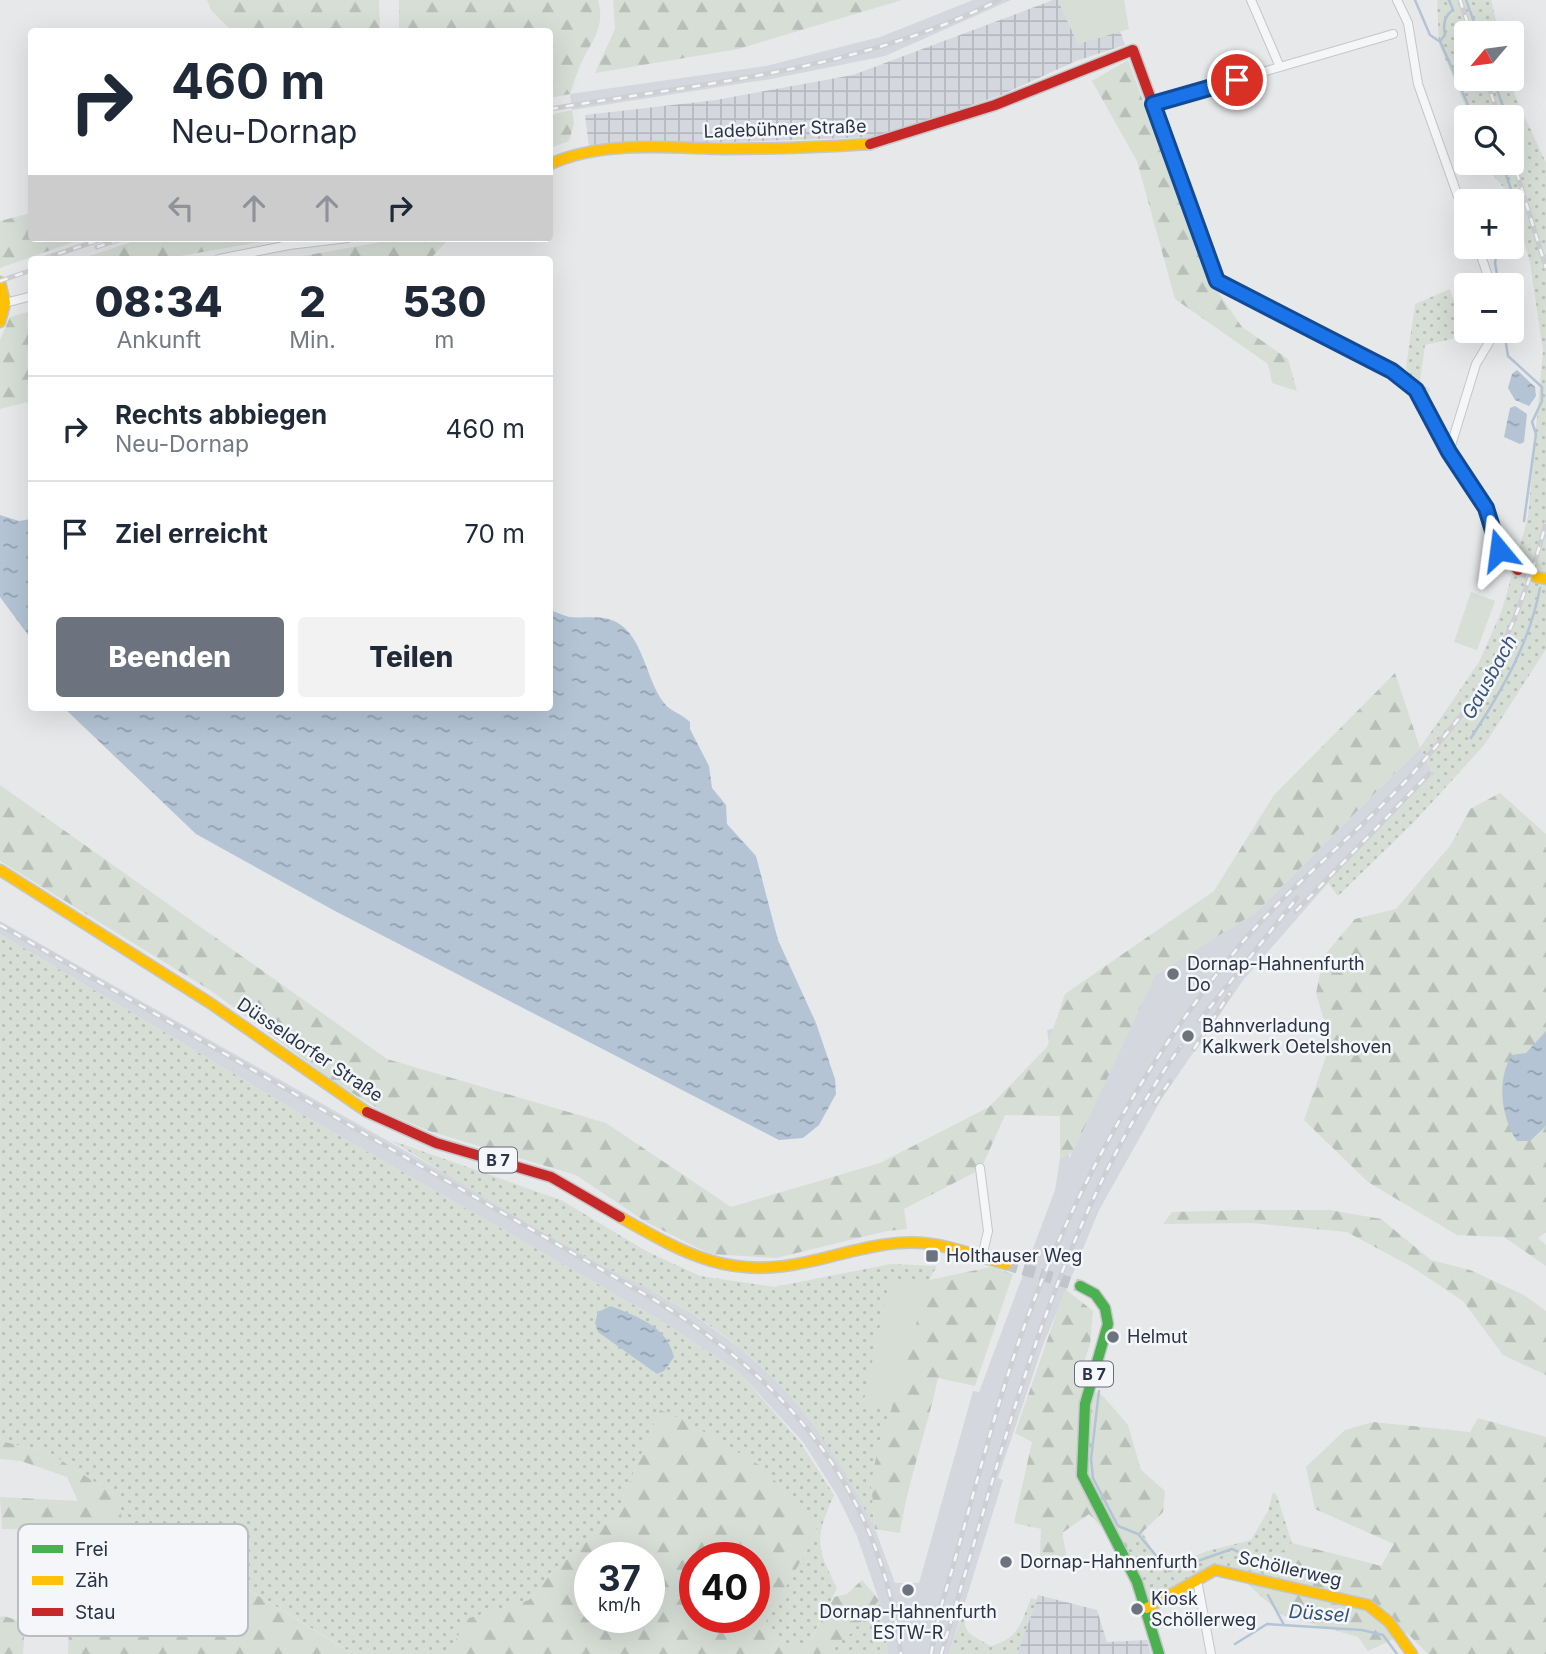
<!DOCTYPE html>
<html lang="de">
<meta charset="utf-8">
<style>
:root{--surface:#fff;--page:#f2f2f3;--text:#1f2937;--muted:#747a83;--line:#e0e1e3;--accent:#6c737f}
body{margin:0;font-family:Inter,sans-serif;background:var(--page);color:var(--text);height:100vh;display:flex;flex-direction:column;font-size:26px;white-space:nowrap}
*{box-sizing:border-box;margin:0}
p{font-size:23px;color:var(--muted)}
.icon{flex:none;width:38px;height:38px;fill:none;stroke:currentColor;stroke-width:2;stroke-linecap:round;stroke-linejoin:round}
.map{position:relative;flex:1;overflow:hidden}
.details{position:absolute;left:28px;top:256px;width:525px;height:455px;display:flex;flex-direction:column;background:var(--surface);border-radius:7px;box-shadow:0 7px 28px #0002}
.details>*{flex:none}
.guide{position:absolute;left:28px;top:28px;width:525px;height:214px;border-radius:7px;box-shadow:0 7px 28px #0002;background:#fff;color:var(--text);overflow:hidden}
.needle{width:46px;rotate:241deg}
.fabs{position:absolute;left:1454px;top:21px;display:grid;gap:14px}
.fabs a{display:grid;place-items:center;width:70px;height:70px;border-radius:7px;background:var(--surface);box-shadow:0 7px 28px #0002;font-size:35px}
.speed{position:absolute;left:574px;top:1542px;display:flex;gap:14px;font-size:35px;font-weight:700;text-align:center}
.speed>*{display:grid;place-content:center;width:91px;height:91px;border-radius:50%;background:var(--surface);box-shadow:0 7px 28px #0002;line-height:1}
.speed small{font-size:18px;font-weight:400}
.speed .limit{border:10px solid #d22;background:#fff;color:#111}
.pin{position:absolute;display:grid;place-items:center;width:60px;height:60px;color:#fff;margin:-30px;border:4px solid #fff;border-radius:50%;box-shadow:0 2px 7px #0007}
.me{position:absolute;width:77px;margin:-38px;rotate:344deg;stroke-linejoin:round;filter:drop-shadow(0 0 5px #0008)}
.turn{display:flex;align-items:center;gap:24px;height:147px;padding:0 28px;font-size:32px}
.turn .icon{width:91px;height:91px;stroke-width:2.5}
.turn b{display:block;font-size:49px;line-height:60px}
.lanes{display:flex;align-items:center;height:66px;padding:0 28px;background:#0003;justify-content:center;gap:35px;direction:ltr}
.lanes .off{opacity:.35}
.eta{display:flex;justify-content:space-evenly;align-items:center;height:119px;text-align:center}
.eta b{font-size:42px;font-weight:800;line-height:49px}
.primary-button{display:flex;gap:14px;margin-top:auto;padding:14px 28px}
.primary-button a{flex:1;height:80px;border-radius:7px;background:var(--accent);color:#fff;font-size:28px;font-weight:800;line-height:80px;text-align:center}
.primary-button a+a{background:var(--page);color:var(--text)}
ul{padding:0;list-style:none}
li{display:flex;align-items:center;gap:21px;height:105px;padding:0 28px;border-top:2px solid var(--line)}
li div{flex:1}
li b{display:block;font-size:26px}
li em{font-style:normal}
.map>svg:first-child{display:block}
.built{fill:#d4d7dd}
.industrial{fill:url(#industrial-grid)}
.grass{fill:url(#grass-dots)}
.forest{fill:url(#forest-firs);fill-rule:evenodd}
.garden{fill:#d6ded6}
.water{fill:url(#water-ripples)}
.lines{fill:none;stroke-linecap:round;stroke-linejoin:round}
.stream{stroke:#b4c4d5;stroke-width:2.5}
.secondary-tunnel{stroke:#c1c4c9;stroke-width:10;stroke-dasharray:10 5;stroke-linecap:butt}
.primary-tunnel{stroke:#c1c4c9;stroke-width:12;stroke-dasharray:12 6;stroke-linecap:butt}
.street-casing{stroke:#c4c6c8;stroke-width:10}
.fast-casing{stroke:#c4c6c8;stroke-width:13}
.slow-casing{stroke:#c4c6c8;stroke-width:13}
.jam-casing{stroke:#c4c6c8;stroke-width:13}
.street{stroke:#f5f6f7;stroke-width:8}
.fast{stroke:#4caf50;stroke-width:10}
.slow{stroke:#ffc107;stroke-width:10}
.jam{stroke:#c62828;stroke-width:10}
.rail-casing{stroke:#cecfd2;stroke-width:5}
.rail{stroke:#f4f6f9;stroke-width:2.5;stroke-dasharray:8;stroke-linecap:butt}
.route-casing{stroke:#114b97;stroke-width:18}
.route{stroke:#1a73e8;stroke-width:12}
.poi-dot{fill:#6c737f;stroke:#f4f6f9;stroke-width:2.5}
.labels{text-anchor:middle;stroke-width:5;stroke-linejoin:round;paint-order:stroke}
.shield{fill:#f4f6f9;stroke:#676e7b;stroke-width:2}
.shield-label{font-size:16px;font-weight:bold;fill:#2b3445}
.street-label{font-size:18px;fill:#2b3445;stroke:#f4f6f9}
.poi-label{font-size:18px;fill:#2b3445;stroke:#f4f6f9;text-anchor:start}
.water-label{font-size:19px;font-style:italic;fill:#34527a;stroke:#f4f6f9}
.key{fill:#f4f6f9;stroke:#b8bcc3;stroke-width:2}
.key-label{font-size:19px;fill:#2b3445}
</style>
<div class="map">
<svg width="1546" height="1654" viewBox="0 0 1546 1654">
<defs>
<pattern id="industrial-grid" width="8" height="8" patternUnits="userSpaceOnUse" patternTransform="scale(1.75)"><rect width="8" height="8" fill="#d4d7dd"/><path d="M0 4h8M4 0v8" fill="none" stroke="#b6b9bf"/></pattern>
<pattern id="grass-dots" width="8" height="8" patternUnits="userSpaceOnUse" patternTransform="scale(1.75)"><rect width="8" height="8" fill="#d6ded6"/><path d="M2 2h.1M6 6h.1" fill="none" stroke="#b8bfb9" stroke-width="1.8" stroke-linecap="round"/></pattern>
<pattern id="forest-firs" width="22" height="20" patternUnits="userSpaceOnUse" patternTransform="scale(1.75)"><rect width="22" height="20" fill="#d6ded6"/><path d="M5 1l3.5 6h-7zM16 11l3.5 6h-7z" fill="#b8bfb9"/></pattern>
<pattern id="water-ripples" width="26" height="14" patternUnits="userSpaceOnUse" patternTransform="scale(1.75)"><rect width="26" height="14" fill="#b4c4d5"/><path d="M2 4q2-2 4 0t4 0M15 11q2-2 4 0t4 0" fill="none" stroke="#93a0af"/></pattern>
</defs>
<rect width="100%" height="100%" fill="#e6e8ea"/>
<path class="built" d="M 973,0 L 1011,0 L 885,56 L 771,79 L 572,110 L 570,94 L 766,66 L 880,37 Z
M 1420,748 L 1433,774 L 1328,883 L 1244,979 L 1162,1098 L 1099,1210 L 1043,1345 L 998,1478 L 1003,1480 L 949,1654 L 888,1654 L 879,1600 L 857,1536 L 837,1495 L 803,1442 L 739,1372 L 660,1320 L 296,1111 L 0,934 L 0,921 L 693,1314 L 741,1349 L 784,1388 L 822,1434 L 849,1475 L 875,1529 L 895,1583 L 919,1583 L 973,1391 L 979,1392 L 1055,1190 L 1060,1159 L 1060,1113 L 1047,1030 L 1056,1028 L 1069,1112 L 1069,1159 L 1155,975 L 1255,913 Z"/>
<path class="industrial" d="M 1053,0 L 1058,0 L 1078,44 L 1120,31 L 1125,45 L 1076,61 L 1001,95 L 877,137 L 589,147 L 585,115 L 716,100 L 853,75 Z
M 1038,1595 L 1097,1610 L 1107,1642 L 1147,1640 L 1151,1654 L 1017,1654 Z"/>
<path class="grass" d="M 1437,0 L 1491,0 L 1499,33 L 1466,33 L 1466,79 L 1511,79 L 1516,98 L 1546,163 L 1546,649 L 1485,744 L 1416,820 L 1338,896 L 1328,883 L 1433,774 L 1420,748 L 1479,662 L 1502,610 L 1528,517 L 1543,351 L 1530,262 L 1512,201 L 1507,191 L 1482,163 L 1512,163 L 1512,117 L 1470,117 L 1439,44 Z
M 1450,289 L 1465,336 L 1425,345 L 1420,381 L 1430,390 L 1426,403 L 1406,368 L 1415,304 Z
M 0,934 L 296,1111 L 660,1320 L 739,1372 L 800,1442 L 834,1495 C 815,1538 815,1545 837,1588 L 808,1645 L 801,1650 L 761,1630 L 818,1531 L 660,1410 L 616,1514 L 555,1569 L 529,1600 L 469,1618 L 447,1654 L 354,1654 L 198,1559 L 168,1569 L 123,1521 L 115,1495 L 48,1452 L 0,1441 Z
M 390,1140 L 561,1200 L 646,1251 L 700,1276 L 774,1287 L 891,1264 L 937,1266 L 929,1280 L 890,1281 L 864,1401 L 890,1414 L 871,1482 L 875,1529 C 831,1438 778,1369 693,1314 C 663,1295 631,1281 600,1264 C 528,1226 459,1181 390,1140 Z
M 1273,1492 L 1277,1496 L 1292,1543 L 1244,1581 L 1207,1573 L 1149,1604 L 1124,1550 L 1142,1532 L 1157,1558 L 1179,1563 L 1207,1551 L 1251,1540 L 1268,1511 Z
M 1031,1598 L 1037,1600 L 1017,1654 L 949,1654 L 965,1605 C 962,1633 967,1633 991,1646 C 1019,1638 1021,1623 1031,1598 Z
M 879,1600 L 888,1654 L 820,1654 L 850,1634 Z"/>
<path class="forest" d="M 207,0 L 379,0 L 380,31 L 232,31 L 211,10 Z
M 399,0 L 598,0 C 605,24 595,37 584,57 C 578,69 574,82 570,94 L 550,98 L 550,32 L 399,31 Z
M 613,0 L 902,0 L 738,49 L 595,73 L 615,29 Z
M 1128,60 L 1209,279 L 1242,327 L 1288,359 L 1297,391 L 1272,383 L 1268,364 L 1175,299 L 1137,161 L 1092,81 Z
M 572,110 L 574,123 L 569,141 L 550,148 L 550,115 Z
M 31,213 L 32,238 L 85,238 L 0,268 L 0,221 Z
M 143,238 L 283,238 L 163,259 L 81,259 Z
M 403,238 L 443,238 L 447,241 L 430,259 L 287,259 Z
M 31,311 L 31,401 L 0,409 L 0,340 L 10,317 Z
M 1395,673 L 1420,748 L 1255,913 L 1155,975 L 1073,1152 L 1060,1159 L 1060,1116 L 1005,1115 L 981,1169 L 904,1209 L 907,1229 L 887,1231 L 776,1258 L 710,1254 L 646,1222 L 576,1175 L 429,1131 L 384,1112 L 337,1084 L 213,992 L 0,861 L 0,785 L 387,1059 L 606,1123 L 731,1207 L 880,1163 L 989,1107 L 1047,1047 L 1065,994 L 1214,891 L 1274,795 Z
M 1500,793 L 1546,834 L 1546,1232 L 1538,1238 L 1546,1245 L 1546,1266 L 1504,1237 L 1457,1235 L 1368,1182 L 1304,1120 L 1331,1042 L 1316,994 L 1323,957 L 1355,919 L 1396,909 L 1450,846 L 1470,809 Z
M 1246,1210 L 1330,1210 L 1381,1219 L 1431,1260 L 1470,1270 L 1524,1295 L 1546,1311 L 1546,1375 L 1503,1355 L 1463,1301 L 1412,1267 L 1347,1232 L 1252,1223 L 1163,1224 L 1172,1212 Z
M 991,1267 L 1013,1274 L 975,1386 L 938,1378 C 927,1430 908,1480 900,1533 L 875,1529 L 871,1482 L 879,1444 L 929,1280 Z
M 1065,1289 L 1093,1311 L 1090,1344 L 1077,1383 L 1103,1396 L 1128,1425 L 1141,1470 L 1165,1491 L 1163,1512 L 1124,1550 L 1089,1514 L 1062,1533 L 1067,1558 L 1040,1559 L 1041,1529 L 1014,1523 L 1032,1442 L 1015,1433 Z
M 660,1410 L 686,1421 L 764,1468 L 818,1531 L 761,1630 L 801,1650 L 808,1645 L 834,1597 L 847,1594 L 862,1580 L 879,1600 C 862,1621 845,1643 820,1654 L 447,1654 L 469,1618 L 529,1600 L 555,1569 L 616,1514 ZM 590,1558 L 649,1558 L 649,1617 L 590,1617 ZM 695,1558 L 754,1558 L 754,1617 L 695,1617 Z
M 1478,1418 L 1546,1437 L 1546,1654 L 1428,1654 L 1407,1633 L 1368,1651 L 1358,1637 L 1282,1615 L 1244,1581 L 1292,1543 L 1381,1566 L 1394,1544 L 1315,1509 L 1306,1467 L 1345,1430 L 1373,1422 L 1470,1432 Z
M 0,1441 L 48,1452 L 115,1495 L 123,1521 L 168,1569 L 198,1559 L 353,1654 L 68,1654 L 71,1568 L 45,1530 L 2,1529 L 0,1497 L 78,1501 L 67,1477 L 21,1461 L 0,1459 Z
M 4,1616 L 25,1623 L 23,1654 L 0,1654 L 0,1617 Z"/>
<path class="garden" d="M 1058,0 L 1124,0 L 1129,29 L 1078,44 Z
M 1471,592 L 1495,601 L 1477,650 L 1454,642 Z
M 890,1280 L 929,1280 L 890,1414 L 864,1401 Z"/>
<path class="water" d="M 1517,370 L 1535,387 L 1536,396 L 1529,406 L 1515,400 L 1508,388 L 1512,374 Z
M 1515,406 L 1527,414 L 1524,442 L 1520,444 L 1504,437 L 1510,408 Z
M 0,515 L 19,521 L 31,519 L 31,639 L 0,597 Z
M 550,610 C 556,612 564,616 570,617 C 587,619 602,614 618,623 C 644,639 646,680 664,703 C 670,711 682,714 690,722 L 690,729 L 709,766 L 712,788 L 726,805 L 727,824 L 756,856 L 778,940 L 816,1023 L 835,1079 L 836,1094 L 819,1125 L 803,1138 L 779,1140 L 335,911 L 196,834 L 63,707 L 550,707 Z
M 1546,1031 L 1546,1126 L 1530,1141 L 1517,1141 C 1501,1117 1496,1080 1512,1055 L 1526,1053 Z
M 611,1306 C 639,1318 666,1325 674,1357 L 664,1371 L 657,1374 L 598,1332 L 595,1323 L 598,1312 Z"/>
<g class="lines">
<path class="stream" d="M 1415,0 L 1430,35 L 1439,41
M 1449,0 L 1453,10 C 1444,16 1443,26 1445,35 L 1440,41 L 1472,114 L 1484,117
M 1466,0 L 1478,33
M 1493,79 L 1507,117
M 1502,163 L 1516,204 L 1512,206
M 1498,247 L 1495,263 L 1499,285
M 1504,331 L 1508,356 L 1542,387 L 1542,401 L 1532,422 L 1536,434 L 1524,521
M 1471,738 C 1502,690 1529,645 1540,588
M 1099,1391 L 1091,1459 L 1093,1478 L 1118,1526 L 1138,1534 L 1169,1571 L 1232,1549 L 1255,1559 L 1263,1574
M 1268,1595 L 1284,1625
M 1235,1644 L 1267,1624 L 1362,1630 L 1383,1635 L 1397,1654"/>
<path class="secondary-tunnel" d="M 1518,570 L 1536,577"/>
<path class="primary-tunnel" d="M 1006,1264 L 1080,1286"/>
<g class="street-casing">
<path id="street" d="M 1251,0 L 1280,67
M 1397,0 L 1408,23 L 1418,84 L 1466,219
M 1153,104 L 1393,34
M 1478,247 L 1491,285
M 219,259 L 289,245 L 348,238
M 5,303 L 32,296
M 1449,452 L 1476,364 L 1496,331
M 980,1168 L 988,1231 L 982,1257
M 1197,1580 L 1211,1654"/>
</g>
<g class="fast-casing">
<path id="fast" d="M 1176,168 L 1217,281 L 1400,377
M 1080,1286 L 1095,1294 L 1105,1308 L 1108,1324 L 1085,1404 L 1082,1475 L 1137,1582 L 1159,1654"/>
</g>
<g class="slow-casing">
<path id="slow" d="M 550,164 C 603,140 668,148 725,149 C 774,149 822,147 870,144
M 0,282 L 5,303 L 0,322
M 1536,577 L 1546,579
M 0,870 L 210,1003 L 367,1112
M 620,1217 C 685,1254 729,1280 807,1262 C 845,1254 883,1240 923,1243 C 950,1245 979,1257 1006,1264
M 1147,1608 L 1215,1570 L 1368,1605 L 1389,1622 L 1412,1654"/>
</g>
<g class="jam-casing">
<path id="jam" d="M 870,144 L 995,105 L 1133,50 L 1176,168
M 1400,377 L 1416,390 L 1449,452 L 1486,508 L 1499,550 L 1518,570
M 367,1112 L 436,1143 L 551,1177 L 620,1217"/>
</g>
<use href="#street" class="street"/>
<use href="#fast" class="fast"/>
<use href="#slow" class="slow"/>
<use href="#jam" class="jam"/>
<g class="rail-casing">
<path id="rail" d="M 1460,0 L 1471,33
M 1486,79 L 1499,117
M 550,109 C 703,83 858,71 999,0
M 1512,157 L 1546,268
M 97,247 L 124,238
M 43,259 L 105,238
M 0,281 L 32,270
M 1464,714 C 1503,656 1528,591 1546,523
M 1296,911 L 1429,774
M 0,925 L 653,1299 C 789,1381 881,1492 901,1654
M 1199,1021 L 1297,898
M 1194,1049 L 1230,993
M 1155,1103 L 1170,1081
M 931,1654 L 940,1610 C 969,1516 991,1419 1024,1327 C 1073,1192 1145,1061 1236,950 C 1284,891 1344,845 1396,791 C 1422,765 1445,735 1469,706
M 941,1654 C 1004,1450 1055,1221 1181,1046"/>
</g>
<use href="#rail" class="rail"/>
</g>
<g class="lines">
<g class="route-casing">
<path id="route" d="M 1237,80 L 1153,104 L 1217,281 L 1392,371 L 1416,390 L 1449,452 L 1486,508 L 1499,550"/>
</g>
<use href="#route" class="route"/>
</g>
<g class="poi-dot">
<circle cx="1173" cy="974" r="7"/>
<circle cx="1188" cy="1036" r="7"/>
<rect x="925" y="1249" width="14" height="14" rx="3.5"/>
<circle cx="1113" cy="1337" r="7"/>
<circle cx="1006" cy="1562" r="7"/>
<circle cx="908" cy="1590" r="7"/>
<circle cx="1137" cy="1609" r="7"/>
</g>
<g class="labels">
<g class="shield">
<rect x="479" y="1147.5" width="38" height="25" rx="5"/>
<rect x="1075" y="1361.5" width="38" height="25" rx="5"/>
</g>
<g class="shield-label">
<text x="498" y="1166">B 7</text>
<text x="1094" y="1380">B 7</text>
</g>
<g class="street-label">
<text transform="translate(785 129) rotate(-2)" y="6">Ladebühner Straße</text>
<text transform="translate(310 1050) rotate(34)" y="6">Düsseldorfer Straße</text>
<text transform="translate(1290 1569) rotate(13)" y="6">Schöllerweg</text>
</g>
<g class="poi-label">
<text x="1187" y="970">Dornap-Hahnenfurth<tspan x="1187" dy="21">Do</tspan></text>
<text x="1202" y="1032">Bahnverladung<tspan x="1202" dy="21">Kalkwerk Oetelshoven</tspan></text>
<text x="946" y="1262">Holthauser Weg</text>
<text x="1127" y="1343">Helmut</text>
<text x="1020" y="1568">Dornap-Hahnenfurth</text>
<text x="1151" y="1605">Kiosk<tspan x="1151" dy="21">Schöllerweg</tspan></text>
<text x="908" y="1618" text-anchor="middle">Dornap-Hahnenfurth<tspan x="908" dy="21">ESTW-R</tspan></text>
</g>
<g class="water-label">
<text transform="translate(1489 677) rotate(-61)" y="7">Gausbach</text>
<text transform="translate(1319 1613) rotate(4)" y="7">Düssel</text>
</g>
</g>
<rect x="18" y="1524" width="230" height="112" rx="10" class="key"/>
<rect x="32" y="1545" width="31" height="8" fill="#4caf50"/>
<rect x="32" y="1576" width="31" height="9" fill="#ffc107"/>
<rect x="32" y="1608" width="31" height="8" fill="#c62828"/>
<g class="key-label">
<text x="75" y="1556">Frei</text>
<text x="75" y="1587">Zäh</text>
<text x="75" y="1619">Stau</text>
</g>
</svg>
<div class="fabs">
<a><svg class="needle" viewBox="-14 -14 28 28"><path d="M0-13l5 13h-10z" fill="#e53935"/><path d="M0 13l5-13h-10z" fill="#747a83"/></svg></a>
<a><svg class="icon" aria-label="search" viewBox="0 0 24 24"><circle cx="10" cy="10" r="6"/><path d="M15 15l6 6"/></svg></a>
<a>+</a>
<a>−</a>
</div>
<div class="speed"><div>37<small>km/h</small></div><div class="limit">40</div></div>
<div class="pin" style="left:1237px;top:80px;background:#d93025"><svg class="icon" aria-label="arrive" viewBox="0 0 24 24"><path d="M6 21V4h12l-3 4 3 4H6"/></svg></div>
<svg class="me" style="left:1499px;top:550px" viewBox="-20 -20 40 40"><path d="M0-17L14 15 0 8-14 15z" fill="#1a73e8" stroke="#fff" stroke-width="4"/></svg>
<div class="guide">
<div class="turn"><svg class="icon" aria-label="right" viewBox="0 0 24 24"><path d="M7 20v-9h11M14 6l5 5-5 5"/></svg><div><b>460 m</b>Neu-Dornap</div></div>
<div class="lanes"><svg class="icon off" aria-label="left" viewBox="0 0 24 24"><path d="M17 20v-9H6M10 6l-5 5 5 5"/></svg><svg class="icon off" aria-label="ahead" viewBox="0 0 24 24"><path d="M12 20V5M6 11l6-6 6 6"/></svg><svg class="icon off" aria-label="ahead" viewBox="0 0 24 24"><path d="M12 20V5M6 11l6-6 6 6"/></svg><svg class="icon" aria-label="right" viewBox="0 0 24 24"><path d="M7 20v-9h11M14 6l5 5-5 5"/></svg></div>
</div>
<section class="details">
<div class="eta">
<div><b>08:34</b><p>Ankunft</p></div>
<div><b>2</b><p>Min.</p></div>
<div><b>530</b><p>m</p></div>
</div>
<ul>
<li><svg class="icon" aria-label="right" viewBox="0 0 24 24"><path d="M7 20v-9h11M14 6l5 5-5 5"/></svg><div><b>Rechts abbiegen</b><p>Neu-Dornap</p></div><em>460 m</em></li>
<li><svg class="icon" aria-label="arrive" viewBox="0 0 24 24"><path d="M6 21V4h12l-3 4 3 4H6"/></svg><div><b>Ziel erreicht</b></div><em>70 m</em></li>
</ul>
<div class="primary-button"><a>Beenden</a><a>Teilen</a></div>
</section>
</div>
